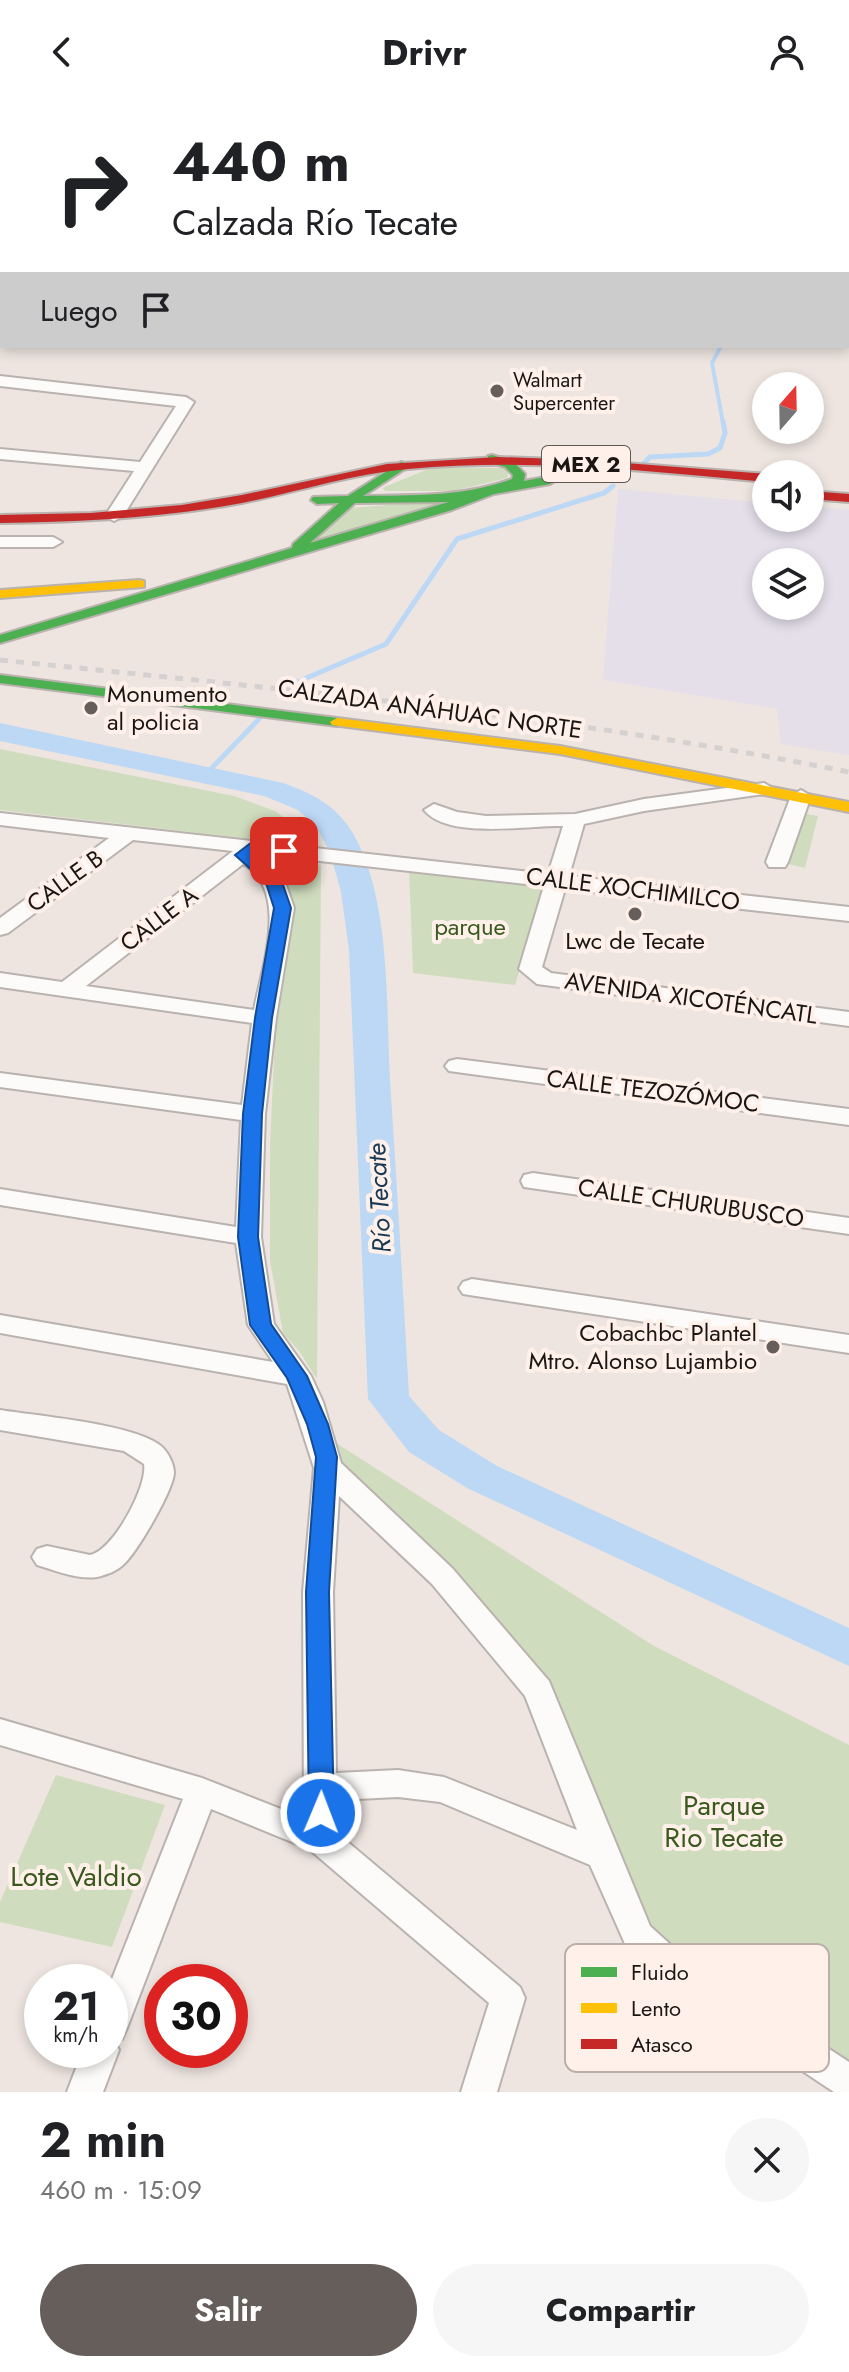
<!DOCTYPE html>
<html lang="es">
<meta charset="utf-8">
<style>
:root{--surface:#fff;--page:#f6f6f6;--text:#202124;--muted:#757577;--accent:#665e5b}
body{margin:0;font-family:Jost,sans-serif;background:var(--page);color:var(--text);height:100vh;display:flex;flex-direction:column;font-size:30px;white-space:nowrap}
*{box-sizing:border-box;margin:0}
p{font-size:26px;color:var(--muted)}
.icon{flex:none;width:44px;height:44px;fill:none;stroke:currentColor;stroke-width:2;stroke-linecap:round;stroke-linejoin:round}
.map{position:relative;height:1988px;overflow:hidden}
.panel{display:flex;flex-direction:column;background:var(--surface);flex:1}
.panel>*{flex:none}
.guide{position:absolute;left:0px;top:0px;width:850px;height:244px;box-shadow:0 4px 12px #0003;background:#fff;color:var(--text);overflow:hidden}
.needle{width:52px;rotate:20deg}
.fabs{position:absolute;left:752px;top:268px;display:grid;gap:16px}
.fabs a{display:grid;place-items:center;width:72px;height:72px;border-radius:50%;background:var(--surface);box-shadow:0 4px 12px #0003;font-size:40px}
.speed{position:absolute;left:24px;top:1860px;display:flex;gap:16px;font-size:40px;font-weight:700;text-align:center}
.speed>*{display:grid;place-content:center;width:104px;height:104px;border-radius:50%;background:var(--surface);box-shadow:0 4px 12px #0003;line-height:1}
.speed small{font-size:20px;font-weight:400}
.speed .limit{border:12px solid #d22;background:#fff;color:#111}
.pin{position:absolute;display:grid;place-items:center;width:68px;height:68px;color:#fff;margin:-34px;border-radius:16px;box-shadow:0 4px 12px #0006}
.me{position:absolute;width:88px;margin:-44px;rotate:1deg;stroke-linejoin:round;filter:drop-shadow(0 0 6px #0008)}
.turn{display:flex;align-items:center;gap:28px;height:168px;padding:0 40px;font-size:36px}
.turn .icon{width:104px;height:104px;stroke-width:2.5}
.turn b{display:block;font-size:56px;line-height:68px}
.then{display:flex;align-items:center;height:76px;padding:0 40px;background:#0003;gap:16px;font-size:30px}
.round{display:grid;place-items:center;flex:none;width:84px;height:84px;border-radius:42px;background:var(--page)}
.headline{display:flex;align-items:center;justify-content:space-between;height:136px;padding:0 40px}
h1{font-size:48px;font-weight:700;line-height:60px}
.button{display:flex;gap:16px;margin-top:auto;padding:16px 40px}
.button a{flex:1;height:92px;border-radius:48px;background:var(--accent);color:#fff;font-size:32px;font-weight:700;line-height:92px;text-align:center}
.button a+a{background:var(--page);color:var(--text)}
header{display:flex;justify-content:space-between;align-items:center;height:104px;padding:0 40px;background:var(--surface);font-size:36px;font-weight:700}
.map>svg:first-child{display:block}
.industrial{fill:#e4dfe9;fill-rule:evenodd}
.green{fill:#cfdcbd}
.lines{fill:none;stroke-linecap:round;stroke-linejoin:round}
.stream-far1{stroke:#bcd8f5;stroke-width:4}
.stream{stroke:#bcd8f5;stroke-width:5}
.river{fill:#bcd8f5;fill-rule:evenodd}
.street-casing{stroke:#b9b2ae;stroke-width:4}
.fast-casing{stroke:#b9b2ae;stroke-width:4}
.slow-casing{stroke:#b9b2ae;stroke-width:4}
.jam-casing{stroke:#b9b2ae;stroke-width:4}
.street{fill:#fcfbfa;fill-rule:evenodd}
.fast{fill:#4caf50;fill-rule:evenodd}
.slow{fill:#ffc107;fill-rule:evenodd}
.jam{fill:#c62828;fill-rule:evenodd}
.rail{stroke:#d4d1d0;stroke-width:5;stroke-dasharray:8 8;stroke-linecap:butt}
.route{fill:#1a73e8;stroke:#114b97;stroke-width:2}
.poi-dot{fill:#665e5b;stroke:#fff1ea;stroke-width:3}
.labels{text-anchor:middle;stroke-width:8;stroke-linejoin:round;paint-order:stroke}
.far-poi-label{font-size:20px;fill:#1c1613;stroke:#fff1ea;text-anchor:start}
.shield{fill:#fff1ea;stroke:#605854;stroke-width:2}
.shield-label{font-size:22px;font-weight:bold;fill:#1c1613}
.poi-label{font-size:24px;fill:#1c1613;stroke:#fff1ea;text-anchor:start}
.street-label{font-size:24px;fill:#1c1613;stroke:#fff1ea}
.park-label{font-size:24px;fill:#39591f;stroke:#fff1ea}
.water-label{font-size:26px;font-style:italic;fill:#193854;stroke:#fff1ea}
.near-park-label{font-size:28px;fill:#39591f;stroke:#fff1ea}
.key{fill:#fff1ea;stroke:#bbafaa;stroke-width:2}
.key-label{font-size:22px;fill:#1c1613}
</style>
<header><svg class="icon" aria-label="back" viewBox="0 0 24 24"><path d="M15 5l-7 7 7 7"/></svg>Drivr<svg class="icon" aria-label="person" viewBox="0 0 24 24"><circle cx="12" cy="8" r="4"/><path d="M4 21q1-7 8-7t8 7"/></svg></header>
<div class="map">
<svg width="849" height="1988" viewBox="0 0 849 1988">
<rect width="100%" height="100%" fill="#eee5e0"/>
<path class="industrial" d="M 618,385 L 766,399 L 766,414 L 810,414 L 810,402 L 849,406 L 849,651 L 781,640 L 777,605 L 603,576 ZM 810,458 L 810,502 L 766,502 L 766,458 Z"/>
<path class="green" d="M 433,363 L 509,364 L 507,374 L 454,387 L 386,387 L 382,384 Z
M 447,396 L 311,441 L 350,404 Z
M 0,645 L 234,692 L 275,707 L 291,719 L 313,742 L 0,706 Z
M 800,709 L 818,712 L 805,764 L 784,759 Z
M 266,754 L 321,761 L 317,1275 L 299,1247 L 283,1229 L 270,1157 L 270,1040 L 275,934 L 294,809 L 284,771 Z
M 409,763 L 546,779 L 515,881 L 413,869 Z
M 322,1330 L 654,1542 L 849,1641 L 849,1980 L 634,1820 L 566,1631 L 358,1390 Z
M 56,1671 L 165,1701 L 112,1843 L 0,1818 L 0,1798 Z"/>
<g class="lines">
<path class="stream-far1" d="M 721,242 L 712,259 L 723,319"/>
<path class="stream" d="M 644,359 L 650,353 L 708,350 L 720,344 L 725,329 L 723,317
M 297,578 L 386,540 L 457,435 L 604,389 L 613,382
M 207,669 L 259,615"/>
<path class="river" d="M 0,619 L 283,679 C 314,690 336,701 354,731 C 391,798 386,901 390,976 C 397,1081 403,1186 409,1292 L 439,1326 L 497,1362 L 849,1524 L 849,1562 L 467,1384 L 409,1348 L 368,1295 L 349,846 L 341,788 L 330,748 L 315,721 L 298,706 L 264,692 L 0,637 Z"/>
<g class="street-casing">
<path id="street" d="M 0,151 L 2,151 L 2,159 L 0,159 Z
M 0,225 L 2,225 L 2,233 L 0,233 Z
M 0,272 L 186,293 L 194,298 L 123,412 L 114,417 L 105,412 L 134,367 L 0,355 L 0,345 L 140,358 L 176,302 L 0,282 Z
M 0,433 L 53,433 L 62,438 L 53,443 L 0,443 Z
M 764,679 L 774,685 L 771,689 L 644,707 L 584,720 L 569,772 L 849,803 L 849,817 L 565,785 L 542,863 L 551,869 L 849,908 L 849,922 L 537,880 L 519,865 L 544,782 L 257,750 L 285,778 L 294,804 L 276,914 L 265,1010 L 261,1133 L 274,1220 L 311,1272 L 323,1298 L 341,1359 L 452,1464 L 549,1577 L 650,1822 L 673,1843 L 849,1958 L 849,1988 L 834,1988 L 649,1865 L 626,1842 L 590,1761 L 440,1698 L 398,1693 L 337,1696 L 337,1729 L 520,1883 L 525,1894 L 497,1988 L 461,1988 L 489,1899 L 309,1745 L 211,1705 L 127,1924 L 122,1935 L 115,1938 L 119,1946 L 103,1988 L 67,1988 L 83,1946 L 110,1946 L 110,1880 L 183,1695 L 0,1641 L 0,1615 L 202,1674 L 304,1714 L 303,1488 L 314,1364 L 287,1280 L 0,1229 L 0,1211 L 273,1258 L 248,1221 L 236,1139 L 0,1101 L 0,1085 L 236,1123 L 241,1016 L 0,983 L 0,969 L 242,1001 L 252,919 L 0,883 L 0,869 L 62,878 L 233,747 L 133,736 L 8,829 L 0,831 L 0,814 L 109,734 L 0,721 L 0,709 L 548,770 L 563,722 C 527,721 449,736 424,706 L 434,700 L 457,708 L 486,712 L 575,710 L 644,695 ZM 243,760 C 290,787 262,862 254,906 L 86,882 ZM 339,1392 L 432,1480 L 525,1592 L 577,1726 L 444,1673 L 398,1666 L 336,1669 L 333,1488 Z
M 801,686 L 811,692 L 788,758 L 785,763 L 769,763 L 766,758 L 791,692 Z
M 457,955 L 849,1005 L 849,1021 L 449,967 L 445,962 L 449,957 Z
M 533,1069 L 849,1114 L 849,1130 L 524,1083 L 521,1077 L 524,1071 Z
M 472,1175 L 849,1231 L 849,1249 L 463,1190 L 459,1184 L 463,1178 Z
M 0,1306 C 37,1312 135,1320 161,1342 C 168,1348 174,1360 174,1369 C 173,1387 137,1448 124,1460 C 117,1467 106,1471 97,1473 C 78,1476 54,1466 37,1461 L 32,1453 L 37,1445 L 47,1442 L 90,1451 C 113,1447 148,1382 144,1360 L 124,1347 L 0,1326 Z"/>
</g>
<g class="fast-casing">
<path id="fast" d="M 848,196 L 849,196 L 849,202 L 848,202 Z
M 492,351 L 513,357 L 525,370 L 524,377 L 550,372 L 556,376 L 550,380 L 494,390 L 452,406 L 0,539 L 0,531 L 292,444 L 293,440 L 339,399 L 317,400 L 311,396 L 313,393 L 348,392 L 401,358 L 411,361 L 363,392 C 415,391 463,393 512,375 L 513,371 L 505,363 L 488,358 L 488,352 ZM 449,398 L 442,400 L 310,439 L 355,399 Z
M 0,571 L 337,614 L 344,618 L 337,622 L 0,579 Z"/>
</g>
<g class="slow-casing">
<path id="slow" d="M 0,8 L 2,9 L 2,15 L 0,14 Z
M 0,115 L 2,115 L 2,121 L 0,121 Z
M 139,476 L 144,477 L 144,483 L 0,494 L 0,486 Z
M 337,614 L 560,642 L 849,698 L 849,708 L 560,650 L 332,621 L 330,618 Z"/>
</g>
<g class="jam-casing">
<path id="jam" d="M 2,50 L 2,56 L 0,57 L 0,51 Z
M 498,353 L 587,356 L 766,370 L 766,378 C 647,367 528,354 408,365 C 352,370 297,388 242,399 C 162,414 81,418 0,419 L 0,411 L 91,409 L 182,401 L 242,391 L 387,360 Z
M 810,387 L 849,390 L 849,398 L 810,395 Z"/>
</g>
<use href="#street" class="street"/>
<use href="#fast" class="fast"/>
<use href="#slow" class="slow"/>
<use href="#jam" class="jam"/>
<path class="rail" d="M 0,556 C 284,585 568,612 849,668"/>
</g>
<path class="route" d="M 252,738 L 284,742 L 292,747 L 284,752 L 254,750 L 282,778 L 291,804 L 272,914 L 262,1010 L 258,1133 L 271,1220 L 307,1272 L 328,1320 L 337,1353 L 329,1488 L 334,1709 L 330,1717 L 321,1720 L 313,1717 L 309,1709 L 306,1488 L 316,1353 L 307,1320 L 287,1274 L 250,1221 L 238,1133 L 243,1010 L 255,914 L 274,804 L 266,779 L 235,751 Z"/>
<g class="poi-dot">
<circle cx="497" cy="287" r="8"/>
<circle cx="91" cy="604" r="8"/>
<circle cx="635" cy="810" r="8"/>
<circle cx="773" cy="1243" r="8"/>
</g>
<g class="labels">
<g class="far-poi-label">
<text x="513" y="283">Walmart<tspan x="513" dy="23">Supercenter</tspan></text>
</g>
<rect class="shield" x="542" y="342" width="88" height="36" rx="6"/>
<g class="shield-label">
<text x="586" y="368">MEX 2</text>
</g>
<g class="poi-label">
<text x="107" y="598">Monumento<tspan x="107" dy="28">al policia</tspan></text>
<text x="635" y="845" text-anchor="middle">Lwc de Tecate</text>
<text x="757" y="1237" text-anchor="end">Cobachbc Plantel<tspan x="757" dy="28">Mtro. Alonso Lujambio</tspan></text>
</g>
<g class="street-label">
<text transform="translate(430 605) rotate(8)" y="8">CALZADA ANÁHUAC NORTE</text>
<text transform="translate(65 777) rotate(-36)" y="8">CALLE B</text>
<text transform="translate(633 785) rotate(7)" y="8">CALLE XOCHIMILCO</text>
<text transform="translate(159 815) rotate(-37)" y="8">CALLE A</text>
<text transform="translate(691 894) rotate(8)" y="8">AVENIDA XICOTÉNCATL</text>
<text transform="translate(653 987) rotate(7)" y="8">CALLE TEZOZÓMOC</text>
<text transform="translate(691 1099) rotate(8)" y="8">CALLE CHURUBUSCO</text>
</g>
<g class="park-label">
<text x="470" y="831">parque</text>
</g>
<g class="water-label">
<text transform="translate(379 1094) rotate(-93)" y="9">Río Tecate</text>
</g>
<g class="near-park-label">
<text x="724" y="1711">Parque<tspan x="724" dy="32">Rio Tecate</tspan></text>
<text x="76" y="1782">Lote Valdio</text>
</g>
</g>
<rect x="565" y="1840" width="264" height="128" rx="12" class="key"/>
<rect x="581" y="1863" width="36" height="10" fill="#4caf50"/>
<rect x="581" y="1899" width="36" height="10" fill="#ffc107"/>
<rect x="581" y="1935" width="36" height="10" fill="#c62828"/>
<g class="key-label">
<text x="631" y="1876">Fluido</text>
<text x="631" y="1912">Lento</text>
<text x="631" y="1948">Atasco</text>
</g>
</svg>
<div class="fabs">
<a><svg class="needle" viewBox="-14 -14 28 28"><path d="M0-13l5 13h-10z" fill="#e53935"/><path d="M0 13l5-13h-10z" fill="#757577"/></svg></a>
<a><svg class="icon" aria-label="sound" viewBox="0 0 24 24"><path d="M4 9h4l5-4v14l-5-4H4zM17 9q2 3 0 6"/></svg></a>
<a><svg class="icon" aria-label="layers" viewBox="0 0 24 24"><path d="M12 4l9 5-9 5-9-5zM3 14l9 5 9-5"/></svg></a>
</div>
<div class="speed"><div>21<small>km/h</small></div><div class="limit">30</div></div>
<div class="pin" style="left:284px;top:747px;background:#d93025"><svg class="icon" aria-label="arrive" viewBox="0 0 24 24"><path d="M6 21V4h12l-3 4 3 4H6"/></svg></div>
<svg class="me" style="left:321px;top:1709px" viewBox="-20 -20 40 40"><circle r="17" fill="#1a73e8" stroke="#fff" stroke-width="3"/><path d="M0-11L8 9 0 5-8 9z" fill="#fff"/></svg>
<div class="guide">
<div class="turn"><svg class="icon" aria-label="right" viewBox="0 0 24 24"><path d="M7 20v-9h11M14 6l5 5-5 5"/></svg><div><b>440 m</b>Calzada Río Tecate</div></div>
<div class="then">Luego<svg class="icon" aria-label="arrive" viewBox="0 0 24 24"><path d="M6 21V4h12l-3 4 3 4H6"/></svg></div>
</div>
</div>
<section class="panel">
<div class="headline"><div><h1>2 min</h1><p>460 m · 15:09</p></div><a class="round"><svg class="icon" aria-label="close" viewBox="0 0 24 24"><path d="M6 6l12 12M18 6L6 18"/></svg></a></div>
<div class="button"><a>Salir</a><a>Compartir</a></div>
</section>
